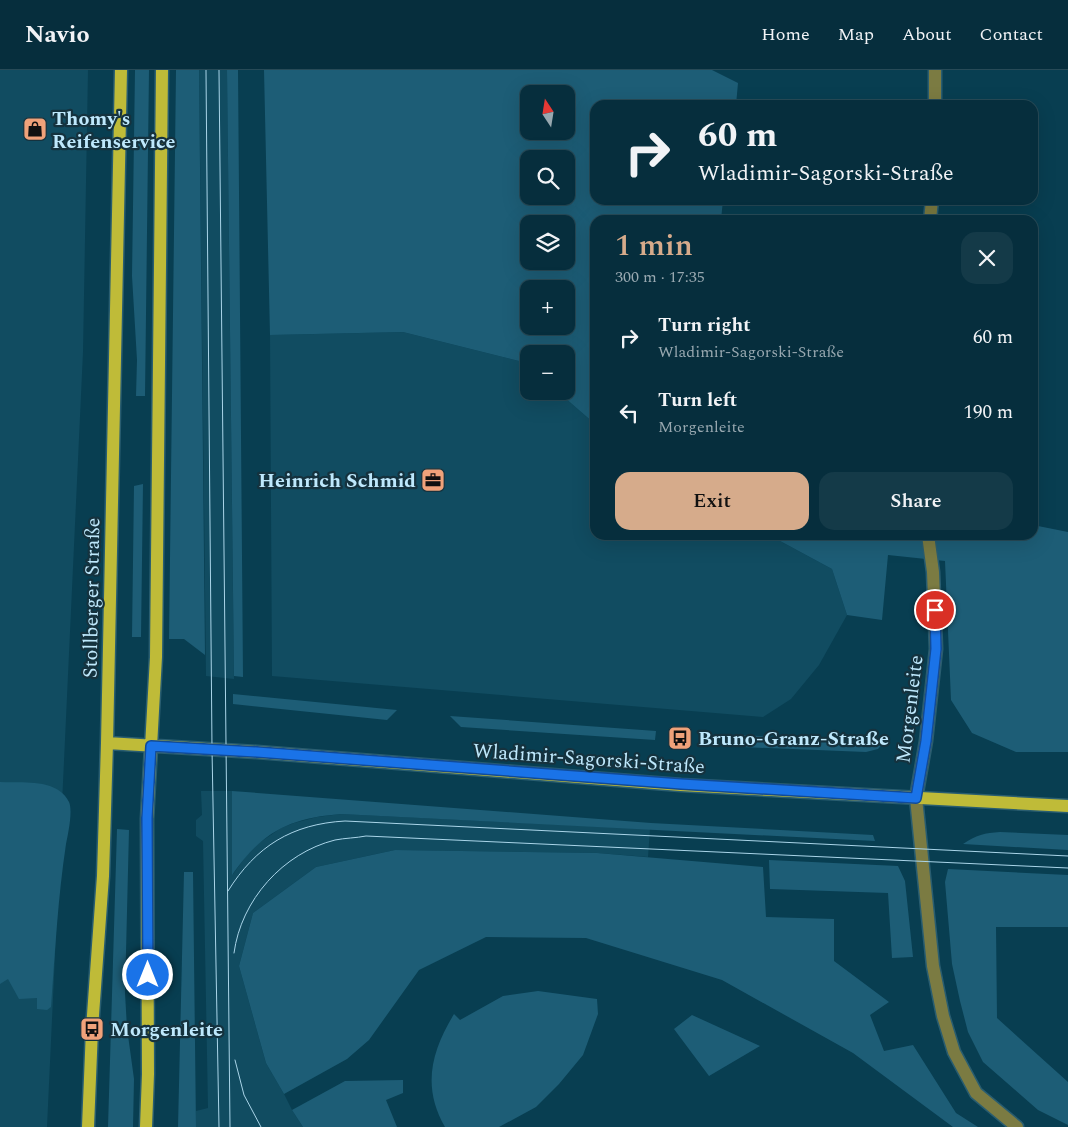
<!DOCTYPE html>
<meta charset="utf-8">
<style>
:root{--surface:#062e3d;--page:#143a48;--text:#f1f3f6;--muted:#98a8b0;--line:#274a57;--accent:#d6ab8b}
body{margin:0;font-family:Spectral,serif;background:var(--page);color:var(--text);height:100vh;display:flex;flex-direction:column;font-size:19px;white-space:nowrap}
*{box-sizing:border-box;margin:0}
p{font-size:16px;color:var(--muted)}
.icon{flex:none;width:28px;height:28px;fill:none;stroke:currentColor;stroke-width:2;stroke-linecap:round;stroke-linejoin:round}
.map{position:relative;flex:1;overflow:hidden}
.drawer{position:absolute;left:590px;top:145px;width:448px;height:325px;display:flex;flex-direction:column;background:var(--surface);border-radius:15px;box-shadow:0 5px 20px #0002,0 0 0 1px var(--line)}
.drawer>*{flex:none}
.banner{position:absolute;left:590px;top:30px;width:448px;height:105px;border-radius:15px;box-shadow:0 5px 20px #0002,0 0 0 1px var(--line);background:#062e3d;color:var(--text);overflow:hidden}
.needle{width:32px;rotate:348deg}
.fabs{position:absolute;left:520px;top:15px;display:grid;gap:10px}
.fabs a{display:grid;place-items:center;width:55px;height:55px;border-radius:10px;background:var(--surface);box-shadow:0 5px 20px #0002,0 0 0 1px var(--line);font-size:25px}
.pin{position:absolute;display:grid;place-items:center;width:42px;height:42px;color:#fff;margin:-21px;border:2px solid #fff;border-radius:50%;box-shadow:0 1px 5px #0007}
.me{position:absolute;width:55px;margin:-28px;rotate:0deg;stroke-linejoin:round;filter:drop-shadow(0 0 4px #0008)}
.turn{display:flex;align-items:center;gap:18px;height:105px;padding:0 25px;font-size:22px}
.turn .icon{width:65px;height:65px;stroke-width:2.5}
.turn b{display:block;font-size:35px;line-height:42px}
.round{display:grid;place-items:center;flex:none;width:52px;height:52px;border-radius:15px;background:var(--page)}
.summary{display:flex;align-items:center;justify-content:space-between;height:85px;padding:0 25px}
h1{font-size:30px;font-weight:600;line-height:38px;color:var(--accent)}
.action{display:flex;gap:10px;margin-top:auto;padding:10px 25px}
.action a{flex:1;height:58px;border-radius:15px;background:var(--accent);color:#111;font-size:20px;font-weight:600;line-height:58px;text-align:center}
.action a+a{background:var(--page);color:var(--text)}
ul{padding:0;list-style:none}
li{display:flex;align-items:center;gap:15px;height:75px;padding:0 25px}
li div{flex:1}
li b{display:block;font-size:19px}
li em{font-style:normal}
header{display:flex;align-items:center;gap:30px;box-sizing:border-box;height:70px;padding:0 25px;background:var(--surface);border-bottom:1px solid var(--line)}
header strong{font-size:24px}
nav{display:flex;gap:28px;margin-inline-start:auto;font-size:18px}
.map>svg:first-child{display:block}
.built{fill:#114c61}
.green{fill:#1d5d76;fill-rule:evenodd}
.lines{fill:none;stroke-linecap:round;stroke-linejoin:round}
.minor-casing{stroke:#295d70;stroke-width:15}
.major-casing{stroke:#295d70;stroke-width:15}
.minor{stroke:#7b7b42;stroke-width:12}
.major{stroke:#bfbb38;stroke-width:12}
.tram{stroke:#aad5e9;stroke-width:1}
.route-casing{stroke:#114b97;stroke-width:12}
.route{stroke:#1a73e8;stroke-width:9}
.labels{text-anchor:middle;stroke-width:4.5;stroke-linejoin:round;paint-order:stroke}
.poi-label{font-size:20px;font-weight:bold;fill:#bee8fc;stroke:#15323e;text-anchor:start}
.street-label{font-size:20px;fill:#bee8fc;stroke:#15323e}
</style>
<header>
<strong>Navio</strong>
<nav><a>Home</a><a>Map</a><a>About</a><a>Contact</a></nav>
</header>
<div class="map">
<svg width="1068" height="1057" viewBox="0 0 1068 1057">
<rect width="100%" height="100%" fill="#083e51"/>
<path class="built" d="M 0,0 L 88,0 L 83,282 L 47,1057 L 0,1057 Z
M 199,0 L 227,0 L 234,609 L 206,606 Z
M 403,262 L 523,292 L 529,297 L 529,321 L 557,321 L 595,354 L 595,465 L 769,465 L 832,499 L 847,545 L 819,595 L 791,629 L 763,647 L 272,606 L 270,265 Z
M 201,721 L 232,721 L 233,804 L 249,782 L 259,773 L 281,758 L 294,753 L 317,747 L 341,744 L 650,759 L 648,787 L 597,783 L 395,780 L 316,797 L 253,843 L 239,896 L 266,993 L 284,1024 L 292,1040 L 303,1057 L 196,1057 L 196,1041 L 208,1038 L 203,771 L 196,766 L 196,750 L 202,745 Z"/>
<path class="green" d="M 135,0 L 149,0 L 145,326 L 136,326 L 137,290 L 132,206 Z
M 176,0 L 199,0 L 205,585 L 184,569 L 169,569 Z
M 227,0 L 238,0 L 243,607 L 234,606 Z
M 264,0 L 712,0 L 738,13 L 736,35 L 595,35 L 595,130 L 723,130 L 721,150 L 595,150 L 595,354 L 557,321 L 566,321 L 566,284 L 529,284 L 529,297 L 523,292 L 403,262 L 270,265 ZM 529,24 L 566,24 L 566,61 L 529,61 ZM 529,89 L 566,89 L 566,126 L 529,126 ZM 529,154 L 566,154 L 566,191 L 529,191 ZM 529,219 L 566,219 L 566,256 L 529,256 Z
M 143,414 L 141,567 L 132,567 L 134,416 Z
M 1033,455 L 1068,462 L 1068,682 L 1016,682 L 972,663 L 951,630 L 945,491 L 888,485 L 882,550 L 847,545 L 832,499 L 769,465 L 1032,465 Z
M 233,624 L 397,640 L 387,650 L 233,634 Z
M 450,646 L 656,661 L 655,670 L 461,657 Z
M 740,665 L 883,673 L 878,679 L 866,682 L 742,677 Z
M 0,712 C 22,713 58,708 69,732 C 73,741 68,764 66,774 C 58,827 55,882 51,937 L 47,940 L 37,939 L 37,928 L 19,929 L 8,909 L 0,914 Z
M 232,721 L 651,753 L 873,765 L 875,771 L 341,744 C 289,748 262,762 232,805 Z
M 117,759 L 129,760 L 125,923 L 127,958 L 134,1009 L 133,1057 L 108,1057 Z
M 1000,762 L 1068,765 L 1068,780 L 963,774 C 976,765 985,763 1000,762 Z
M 395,780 L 597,783 L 763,797 L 766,847 L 834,849 L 834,891 L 889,932 L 870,945 L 884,981 L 913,975 L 956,1043 L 978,1057 L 953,1057 L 853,983 L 722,910 L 586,868 L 486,867 L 419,900 L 369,970 L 347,989 L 284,1024 L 266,993 L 239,896 L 253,843 L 316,797 Z
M 769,790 L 898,796 L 905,811 L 913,887 L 892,888 L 888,823 L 770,819 Z
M 948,799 L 1068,805 L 1068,857 L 996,857 L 997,948 L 1068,1012 L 1068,1055 L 1038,1040 L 983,992 L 968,962 L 960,931 L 952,894 L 945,812 Z
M 184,802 L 193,802 L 196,1057 L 178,1057 Z
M 538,921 L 597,929 L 598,944 L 583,985 L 559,1014 L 536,1037 L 499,1057 L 445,1057 C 422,1017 431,982 454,944 L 460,950 L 503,926 Z
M 692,945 L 760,976 L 709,1006 L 674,959 Z
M 403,1010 L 403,1023 L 386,1030 L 397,1057 L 303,1057 L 292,1040 L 345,1011 Z"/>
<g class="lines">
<g class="minor-casing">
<path id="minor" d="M 935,35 L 935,0
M 930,150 L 932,130
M 928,465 L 933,502 L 936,579 L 926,671 L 916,728 L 933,896 L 943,946 L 954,982 L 976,1023 L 1017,1057"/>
</g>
<g class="major-casing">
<path id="major" d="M 107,673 L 257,682 L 681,715 L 1068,736
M 88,1057 L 92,959 L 103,806 L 107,673 L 121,0
M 146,1057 L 148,1004 L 147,749 L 156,587 L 162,0"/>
</g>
<use href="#minor" class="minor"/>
<use href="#major" class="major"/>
<path class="tram" d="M 206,0 L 212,679 L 219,1057
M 219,0 L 230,1057
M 228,821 C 256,776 292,754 345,751 L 1068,786
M 234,883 C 241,830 283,783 335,770 C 345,768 356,768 366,766 L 1068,798
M 235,990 L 244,1025 L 261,1057"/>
</g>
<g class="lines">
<g class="route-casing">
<path id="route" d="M 148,905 L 147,748 L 151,676 L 257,682 L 681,714 L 916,728 L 926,671 L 936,579 L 935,540"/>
</g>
<use href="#route" class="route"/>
</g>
<defs>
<g id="shop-square" transform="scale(1.25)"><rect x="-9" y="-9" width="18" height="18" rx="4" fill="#f0a27a" stroke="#15323e"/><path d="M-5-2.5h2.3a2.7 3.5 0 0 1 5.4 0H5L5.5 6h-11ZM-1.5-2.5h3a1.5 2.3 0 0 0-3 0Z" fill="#111"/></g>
<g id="office-square" transform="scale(1.25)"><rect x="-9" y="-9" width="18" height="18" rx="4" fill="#f0a27a" stroke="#15323e"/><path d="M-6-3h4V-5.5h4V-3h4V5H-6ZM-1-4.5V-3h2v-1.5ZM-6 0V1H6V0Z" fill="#111"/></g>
<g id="bus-square" transform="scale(1.25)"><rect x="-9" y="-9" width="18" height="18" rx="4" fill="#f0a27a" stroke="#15323e"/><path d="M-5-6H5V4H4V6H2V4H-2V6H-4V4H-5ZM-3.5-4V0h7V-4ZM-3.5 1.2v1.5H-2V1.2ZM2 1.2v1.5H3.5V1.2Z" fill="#111"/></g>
</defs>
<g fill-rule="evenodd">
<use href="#shop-square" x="35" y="59"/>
<use href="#office-square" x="433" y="410"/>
<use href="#bus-square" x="680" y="668"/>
<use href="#bus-square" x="92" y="959"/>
</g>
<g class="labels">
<g class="poi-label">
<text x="52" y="55">Thomy's<tspan x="52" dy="23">Reifenservice</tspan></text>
<text x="416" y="417" text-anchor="end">Heinrich Schmid</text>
<text x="698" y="675">Bruno-Granz-Straße</text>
<text x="110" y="966">Morgenleite</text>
</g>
<g class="street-label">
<text transform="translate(91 528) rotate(-89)" y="7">Stollberger Straße</text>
<text transform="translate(909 639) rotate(-83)" y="7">Morgenleite</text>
<text transform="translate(589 688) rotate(4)" y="7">Wladimir-Sagorski-Straße</text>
</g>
</g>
</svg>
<div class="fabs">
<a><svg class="needle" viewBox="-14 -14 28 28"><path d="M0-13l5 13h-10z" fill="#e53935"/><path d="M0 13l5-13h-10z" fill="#98a8b0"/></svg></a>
<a><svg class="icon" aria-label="search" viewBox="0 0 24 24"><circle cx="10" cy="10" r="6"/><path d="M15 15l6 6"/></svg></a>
<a><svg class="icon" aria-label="layers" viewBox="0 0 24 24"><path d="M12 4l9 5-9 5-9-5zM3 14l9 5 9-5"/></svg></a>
<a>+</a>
<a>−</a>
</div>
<div class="pin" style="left:935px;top:540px;background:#d93025"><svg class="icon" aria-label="arrive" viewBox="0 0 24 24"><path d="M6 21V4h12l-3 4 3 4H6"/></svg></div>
<svg class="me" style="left:148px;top:905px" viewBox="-20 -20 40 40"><circle r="17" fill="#1a73e8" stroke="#fff" stroke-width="3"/><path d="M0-11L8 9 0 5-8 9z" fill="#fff"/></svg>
<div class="banner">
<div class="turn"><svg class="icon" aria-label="right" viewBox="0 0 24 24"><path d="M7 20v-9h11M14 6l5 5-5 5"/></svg><div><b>60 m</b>Wladimir-Sagorski-Straße</div></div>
</div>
<section class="drawer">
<div class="summary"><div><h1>1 min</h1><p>300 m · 17:35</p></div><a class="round"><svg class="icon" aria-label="close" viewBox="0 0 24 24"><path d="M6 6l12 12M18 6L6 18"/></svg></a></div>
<ul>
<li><svg class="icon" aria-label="right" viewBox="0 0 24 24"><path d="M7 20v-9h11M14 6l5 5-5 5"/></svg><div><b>Turn right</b><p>Wladimir-Sagorski-Straße</p></div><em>60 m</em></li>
<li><svg class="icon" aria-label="left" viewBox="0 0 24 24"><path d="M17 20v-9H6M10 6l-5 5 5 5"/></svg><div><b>Turn left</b><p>Morgenleite</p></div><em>190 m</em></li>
</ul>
<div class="action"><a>Exit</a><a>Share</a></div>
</section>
</div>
